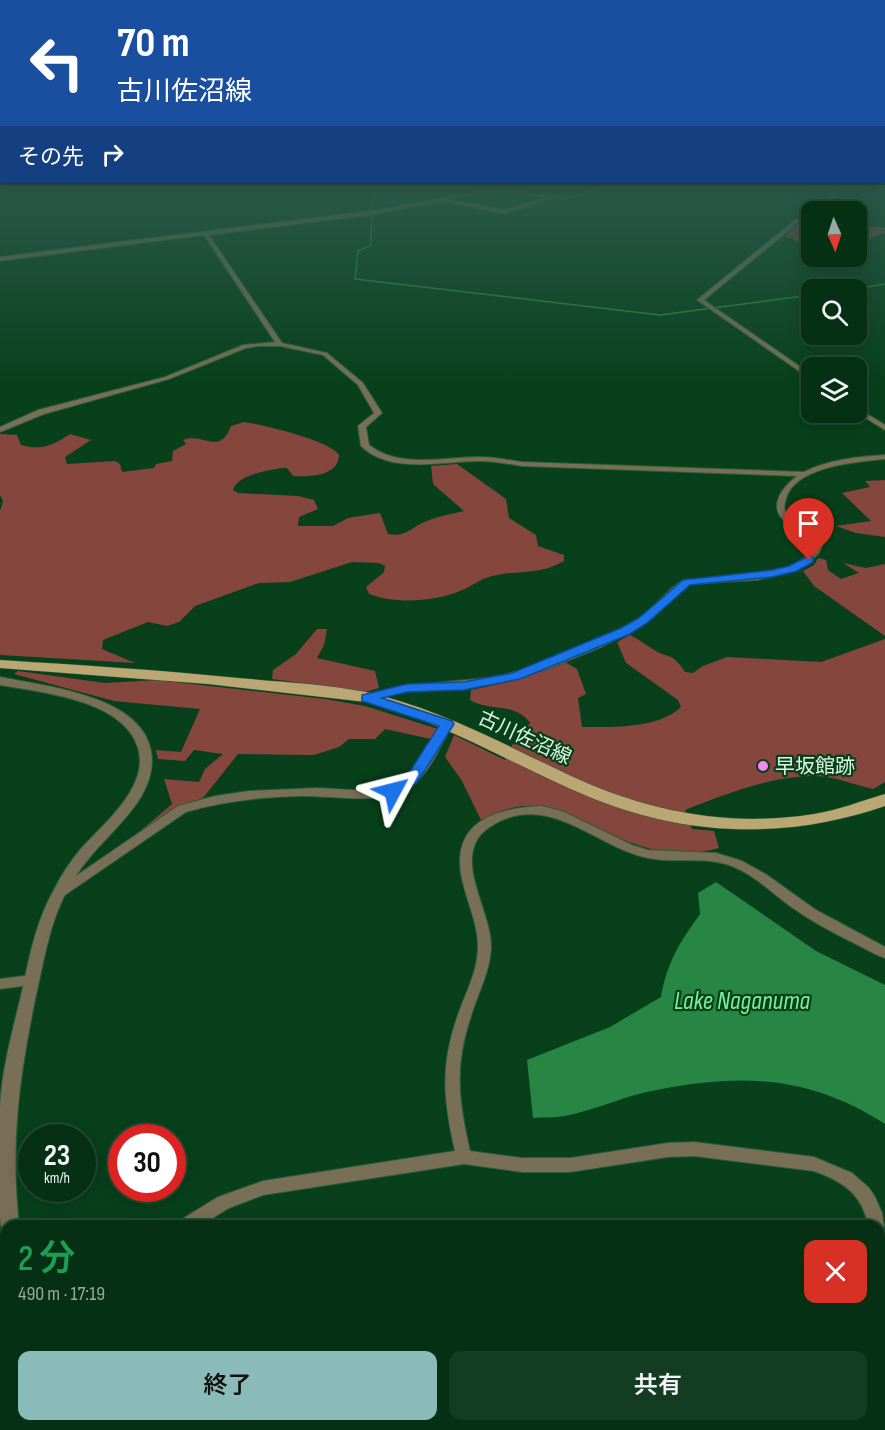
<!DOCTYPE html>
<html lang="ja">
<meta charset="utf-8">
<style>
:root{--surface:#053014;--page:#133c22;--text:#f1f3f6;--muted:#97a9a0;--line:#264b34;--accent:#8bbbb9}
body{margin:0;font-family:"Sofia Sans Condensed","Noto Sans JP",sans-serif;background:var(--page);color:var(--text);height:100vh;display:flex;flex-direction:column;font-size:22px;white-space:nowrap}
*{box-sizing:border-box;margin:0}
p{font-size:20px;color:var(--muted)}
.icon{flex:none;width:33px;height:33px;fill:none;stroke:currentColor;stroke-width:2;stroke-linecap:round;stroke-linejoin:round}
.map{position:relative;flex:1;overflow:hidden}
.panel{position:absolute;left:0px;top:1220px;width:885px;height:212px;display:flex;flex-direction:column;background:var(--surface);border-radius:18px 18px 0 0;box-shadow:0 3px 15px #0003,0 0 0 2px var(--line)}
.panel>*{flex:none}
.hud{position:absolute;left:0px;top:0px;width:885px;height:183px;box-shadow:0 3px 15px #0003,0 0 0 2px var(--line);background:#1a4fa0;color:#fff;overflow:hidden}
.needle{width:39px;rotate:177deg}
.fabs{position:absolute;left:801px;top:201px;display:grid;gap:12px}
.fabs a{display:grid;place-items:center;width:66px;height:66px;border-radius:12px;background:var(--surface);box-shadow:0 3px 15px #0003,0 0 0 2px var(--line);font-size:30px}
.speed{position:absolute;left:18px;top:1124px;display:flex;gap:12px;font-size:30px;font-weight:700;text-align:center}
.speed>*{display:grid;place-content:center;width:78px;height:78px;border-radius:50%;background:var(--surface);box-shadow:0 3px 15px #0003,0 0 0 2px var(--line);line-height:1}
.speed small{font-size:15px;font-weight:400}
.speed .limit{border:9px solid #d22;background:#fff;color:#111}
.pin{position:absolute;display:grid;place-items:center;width:51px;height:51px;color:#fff;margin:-62px -26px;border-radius:50% 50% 50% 0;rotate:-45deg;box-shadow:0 0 6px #0007}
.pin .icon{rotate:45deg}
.me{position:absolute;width:66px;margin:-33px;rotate:52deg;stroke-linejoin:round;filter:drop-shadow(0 0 4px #0008)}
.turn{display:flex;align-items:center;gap:21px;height:126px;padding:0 18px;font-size:27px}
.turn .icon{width:78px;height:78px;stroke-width:2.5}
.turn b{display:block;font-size:42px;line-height:51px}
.then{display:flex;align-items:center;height:57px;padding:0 18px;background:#0003;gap:12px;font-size:22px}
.round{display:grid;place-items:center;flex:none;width:63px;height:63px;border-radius:12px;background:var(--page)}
.headline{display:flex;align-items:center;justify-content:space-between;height:102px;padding:0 18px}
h1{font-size:36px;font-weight:600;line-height:45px;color:#1e9e55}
.cta{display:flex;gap:12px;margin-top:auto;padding:12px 18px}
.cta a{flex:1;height:69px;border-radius:12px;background:var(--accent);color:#111;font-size:24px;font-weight:600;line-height:69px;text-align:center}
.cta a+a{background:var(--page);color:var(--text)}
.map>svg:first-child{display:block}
.green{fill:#85463d}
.water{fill:#288645}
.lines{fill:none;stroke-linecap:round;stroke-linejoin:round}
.stream{stroke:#288645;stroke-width:1.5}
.minor-casing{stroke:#295d3b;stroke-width:2}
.tertiary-casing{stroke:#295d3b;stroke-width:2}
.primary-casing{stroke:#295d3b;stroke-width:1}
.minor{fill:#786f56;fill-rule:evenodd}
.tertiary{fill:#786f56;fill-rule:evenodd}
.primary{fill:#bba774;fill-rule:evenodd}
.route{fill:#1a73e8;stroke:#114b97;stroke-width:1.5}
.poi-dot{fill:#f589ee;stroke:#07401b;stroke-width:2}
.labels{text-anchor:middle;stroke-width:4.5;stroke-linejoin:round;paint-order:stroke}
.street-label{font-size:20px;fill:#dcf8e0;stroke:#07401b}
.poi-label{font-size:20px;fill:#dcf8e0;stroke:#07401b;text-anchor:start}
.near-water-label{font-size:26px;font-style:italic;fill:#7bef97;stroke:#07401b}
</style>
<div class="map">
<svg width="885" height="1430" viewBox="0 0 885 1430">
<rect width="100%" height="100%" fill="#07401b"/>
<path class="green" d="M 809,218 L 811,219 L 811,247 L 785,236 L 798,224 Z
M 857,224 L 885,228 L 885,233 L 857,244 Z
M 244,422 C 263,425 329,440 339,455 C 339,476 310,477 293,476 L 287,468 L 281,468 C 267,471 238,474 233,490 L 238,493 L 298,496 L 314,500 L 318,509 L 299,517 L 298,526 L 333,526 L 348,518 L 380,513 L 388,534 C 407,538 412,526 427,521 C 439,516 451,514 464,511 L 433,484 L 431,466 L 457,464 L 506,499 L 509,518 L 536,535 L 538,546 L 564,555 L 564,561 C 539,575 523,570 497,575 C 482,577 473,586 460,591 C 434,602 394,604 369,594 L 366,587 L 384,572 L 385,566 L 379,563 L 352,562 L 290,582 L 259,583 L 195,606 L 179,622 L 167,626 L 148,622 L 103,640 L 102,649 L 135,663 L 0,655 L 0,511 L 3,501 L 0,495 L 0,434 L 17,435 L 21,445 C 41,451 54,445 70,434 L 91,440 L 65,457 L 67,464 L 115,461 L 120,464 L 122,472 L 154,468 L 156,464 L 172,461 L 173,451 L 186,444 L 183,440 C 204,432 219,457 231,426 Z
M 885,480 L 885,537 L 856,533 L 836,526 L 871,521 L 842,493 L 870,487 L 865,481 Z
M 818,558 L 826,560 L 828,570 L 841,579 L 859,573 L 843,563 L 866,568 L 885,564 L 885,636 L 814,586 L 803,571 L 814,565 Z
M 317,629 L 327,629 L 324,645 L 317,658 L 375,671 L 379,688 L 365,692 L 272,679 L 273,670 L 296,654 Z
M 630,635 C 638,639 644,643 651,648 C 668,660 671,650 685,672 L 693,673 L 703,666 L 727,657 L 821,662 L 885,639 L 885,782 L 873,789 C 855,785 833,776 815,776 C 770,776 726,794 685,810 L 692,829 L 714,831 L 719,848 C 673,861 636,847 595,827 C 573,816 550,805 525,806 C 509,807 495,813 481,820 L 462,781 L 445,757 L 454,735 L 505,760 L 513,744 L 530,723 C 516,702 490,712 470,700 L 471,690 L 513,681 L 565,662 L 577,669 L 586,694 L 578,698 L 582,727 C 612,727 658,729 681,707 L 678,700 L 626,663 L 617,642 Z
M 18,671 L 105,683 L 156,680 L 325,699 L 365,706 L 438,729 L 431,739 L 385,729 L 375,739 L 349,739 L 339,747 L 314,755 L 238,754 L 203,798 L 181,807 L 131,839 L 172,804 L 164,779 L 199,782 L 205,769 L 223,754 L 194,750 L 185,761 L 158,759 L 156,750 L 181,752 L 200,709 L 114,701 L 14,674 Z"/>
<path class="water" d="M 716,882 L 816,951 L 885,985 L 885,1124 C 810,1076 743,1073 657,1090 C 626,1095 596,1110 565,1116 C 555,1118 543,1117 533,1118 L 527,1060 L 610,1027 L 661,997 C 667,962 680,942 700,914 L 698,893 Z
M 885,1374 L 885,1430 L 842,1430 L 845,1425 L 879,1425 L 879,1382 Z"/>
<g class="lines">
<path class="stream" d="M 382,186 L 372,199 L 371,245 L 358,251 L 355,279 L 660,315 L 812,295
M 154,241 L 207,235
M 849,290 L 885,284"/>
<g class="minor-casing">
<path id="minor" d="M 599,186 L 605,186 C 588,195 566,201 547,198 L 547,200 L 505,214 L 442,201 L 377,214 L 209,235 L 282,343 L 327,353 L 363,383 L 382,413 L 366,427 L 369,445 C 400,469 443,457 480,457 C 494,457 508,460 522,462 L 804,472 C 829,459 858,457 885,455 L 885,459 C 857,462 795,466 786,499 C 784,504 784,509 786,513 C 794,526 815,527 825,538 L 819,553 L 809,563 L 795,571 L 757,580 L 689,584 L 678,592 L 651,619 L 632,631 L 601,647 L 550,668 L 497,683 L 403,692 L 367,701 L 362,698 L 363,696 L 403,686 L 497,677 L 543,664 L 594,643 L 625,627 L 644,615 L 672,588 L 683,580 L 757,574 L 789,567 L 803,559 L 812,550 L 816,539 C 807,532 796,530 787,523 C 766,508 782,487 797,476 L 522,466 C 508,464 494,461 480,461 C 443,461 391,475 361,446 L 358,426 L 374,413 L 358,385 L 323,355 L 280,346 L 259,346 L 246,348 L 169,379 L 44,414 L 0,432 L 0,427 L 38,410 L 165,377 L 243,345 L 275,342 L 204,235 L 0,261 L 0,257 L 377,210 L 480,191 L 514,190 L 555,197 L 574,195 ZM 514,192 L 544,198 L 505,210 L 450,199 L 480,193 Z
M 833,186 L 837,186 L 835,199 L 826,212 L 821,212 L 831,199 Z
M 812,215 L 812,218 L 799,222 L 704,300 L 812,375 L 812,380 L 697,300 L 795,220 Z
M 856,407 L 885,425 L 885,430 L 856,412 Z
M 447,721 L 452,724 C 441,745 429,775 409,788 C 382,806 332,795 300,796 C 261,797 223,801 186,812 L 62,897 L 58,899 L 54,897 L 52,894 L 54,891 L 178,806 L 215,796 L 249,791 L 317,788 L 373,791 L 391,788 L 399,784 L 412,773 L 443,722 Z
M 542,806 L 564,812 L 632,845 L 648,850 L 716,853 L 742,861 L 767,875 L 816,910 L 885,947 L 885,958 C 875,955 866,949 856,944 C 833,933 811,921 790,906 C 771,892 755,876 734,867 C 706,855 677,864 648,858 C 598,848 554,796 500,821 C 491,826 480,832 476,842 C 461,872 492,915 491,948 C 490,971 479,991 472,1013 C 454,1065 458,1099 470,1151 L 522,1158 L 570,1158 L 668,1143 L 694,1142 L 814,1157 L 852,1173 L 869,1188 L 875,1197 L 882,1213 L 884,1226 L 882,1231 L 879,1232 L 879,1226 L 868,1226 C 863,1194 842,1181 814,1171 L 694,1156 L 668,1157 L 570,1172 L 522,1172 L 464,1164 L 263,1195 L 229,1208 L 200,1226 L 177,1226 L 179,1221 L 218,1197 L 263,1181 L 455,1151 C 443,1098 440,1064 459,1012 C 467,990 478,970 478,946 C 478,912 451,876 463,843 C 474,813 515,807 542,806 Z
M 32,975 L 37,976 L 39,980 L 37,984 L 0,989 L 0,979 Z
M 723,1425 L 743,1425 L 741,1430 L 721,1430 Z"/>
</g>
<g class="tertiary-casing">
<path id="tertiary" d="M 0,677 C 44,686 141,695 151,751 C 159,794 114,828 90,857 C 78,871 68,887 61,903 C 48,932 43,965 36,995 C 19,1078 10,1141 19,1226 L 6,1226 L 6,1233 L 1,1226 L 0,1217 C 0,1181 0,1144 0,1107 C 2,1067 14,1026 23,987 C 30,953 37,919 55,888 C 62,874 70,862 80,850 C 103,824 150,787 138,748 C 124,700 41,692 0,685 Z
M 38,1425 L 58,1425 L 58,1430 L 38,1430 Z"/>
</g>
<g class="primary-casing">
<path id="primary" d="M 0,660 C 79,665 159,670 238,678 C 280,682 324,684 366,692 C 438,708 503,744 569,775 C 645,811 730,828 814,814 C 839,810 861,801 885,794 L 885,806 C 787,840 684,837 587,796 C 513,765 445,722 366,702 L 208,684 L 0,668 Z"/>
</g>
<use href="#minor" class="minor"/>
<use href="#tertiary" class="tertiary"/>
<use href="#primary" class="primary"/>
</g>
<linearGradient id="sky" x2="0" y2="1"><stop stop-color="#04230f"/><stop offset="0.48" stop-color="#2b594a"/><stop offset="1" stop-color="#2b594a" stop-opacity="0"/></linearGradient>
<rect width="885" height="386" fill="url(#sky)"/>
<path class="route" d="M 809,556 L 813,557 L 813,562 L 797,571 L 772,577 L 690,585 L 647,623 L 630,634 L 520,679 L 464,690 L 407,692 L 382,698 L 452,721 L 454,724 L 417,783 L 393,796 L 386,791 L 407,776 L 439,726 L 362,701 L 362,695 L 407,684 L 464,682 L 512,673 L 621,628 L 639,618 L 683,580 L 772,570 L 789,566 Z"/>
<circle class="poi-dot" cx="763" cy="766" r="6"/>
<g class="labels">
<g class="street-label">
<text transform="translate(525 737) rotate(25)" y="7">古川佐沼線</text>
</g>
<g class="poi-label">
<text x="775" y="773">早坂館跡</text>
</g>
<g class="near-water-label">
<text x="742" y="1009">Lake Naganuma</text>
</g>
</g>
</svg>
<div class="fabs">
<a><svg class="needle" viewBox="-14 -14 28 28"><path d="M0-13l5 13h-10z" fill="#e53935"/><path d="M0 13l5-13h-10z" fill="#97a9a0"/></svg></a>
<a><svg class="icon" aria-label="search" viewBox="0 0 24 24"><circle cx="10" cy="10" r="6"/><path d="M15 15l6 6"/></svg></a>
<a><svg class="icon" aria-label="layers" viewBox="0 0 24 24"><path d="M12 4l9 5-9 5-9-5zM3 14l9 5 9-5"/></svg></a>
</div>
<div class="speed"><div>23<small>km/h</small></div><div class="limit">30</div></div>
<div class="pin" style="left:809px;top:560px;background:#d93025"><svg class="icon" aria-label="arrive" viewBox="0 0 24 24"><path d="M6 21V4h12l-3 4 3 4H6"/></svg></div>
<svg class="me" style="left:393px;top:791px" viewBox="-20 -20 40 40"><path d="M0-17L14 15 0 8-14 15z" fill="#1a73e8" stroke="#fff" stroke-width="4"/></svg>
<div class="hud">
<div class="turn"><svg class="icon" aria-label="left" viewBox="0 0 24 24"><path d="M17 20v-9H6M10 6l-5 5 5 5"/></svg><div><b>70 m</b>古川佐沼線</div></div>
<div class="then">その先<svg class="icon" aria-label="right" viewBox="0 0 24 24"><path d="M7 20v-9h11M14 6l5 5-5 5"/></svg></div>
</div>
<section class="panel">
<div class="headline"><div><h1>2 分</h1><p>490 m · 17:19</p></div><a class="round" style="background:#d93025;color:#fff"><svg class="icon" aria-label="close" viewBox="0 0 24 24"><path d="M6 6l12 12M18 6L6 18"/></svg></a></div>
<div class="cta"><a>終了</a><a>共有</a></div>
</section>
</div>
